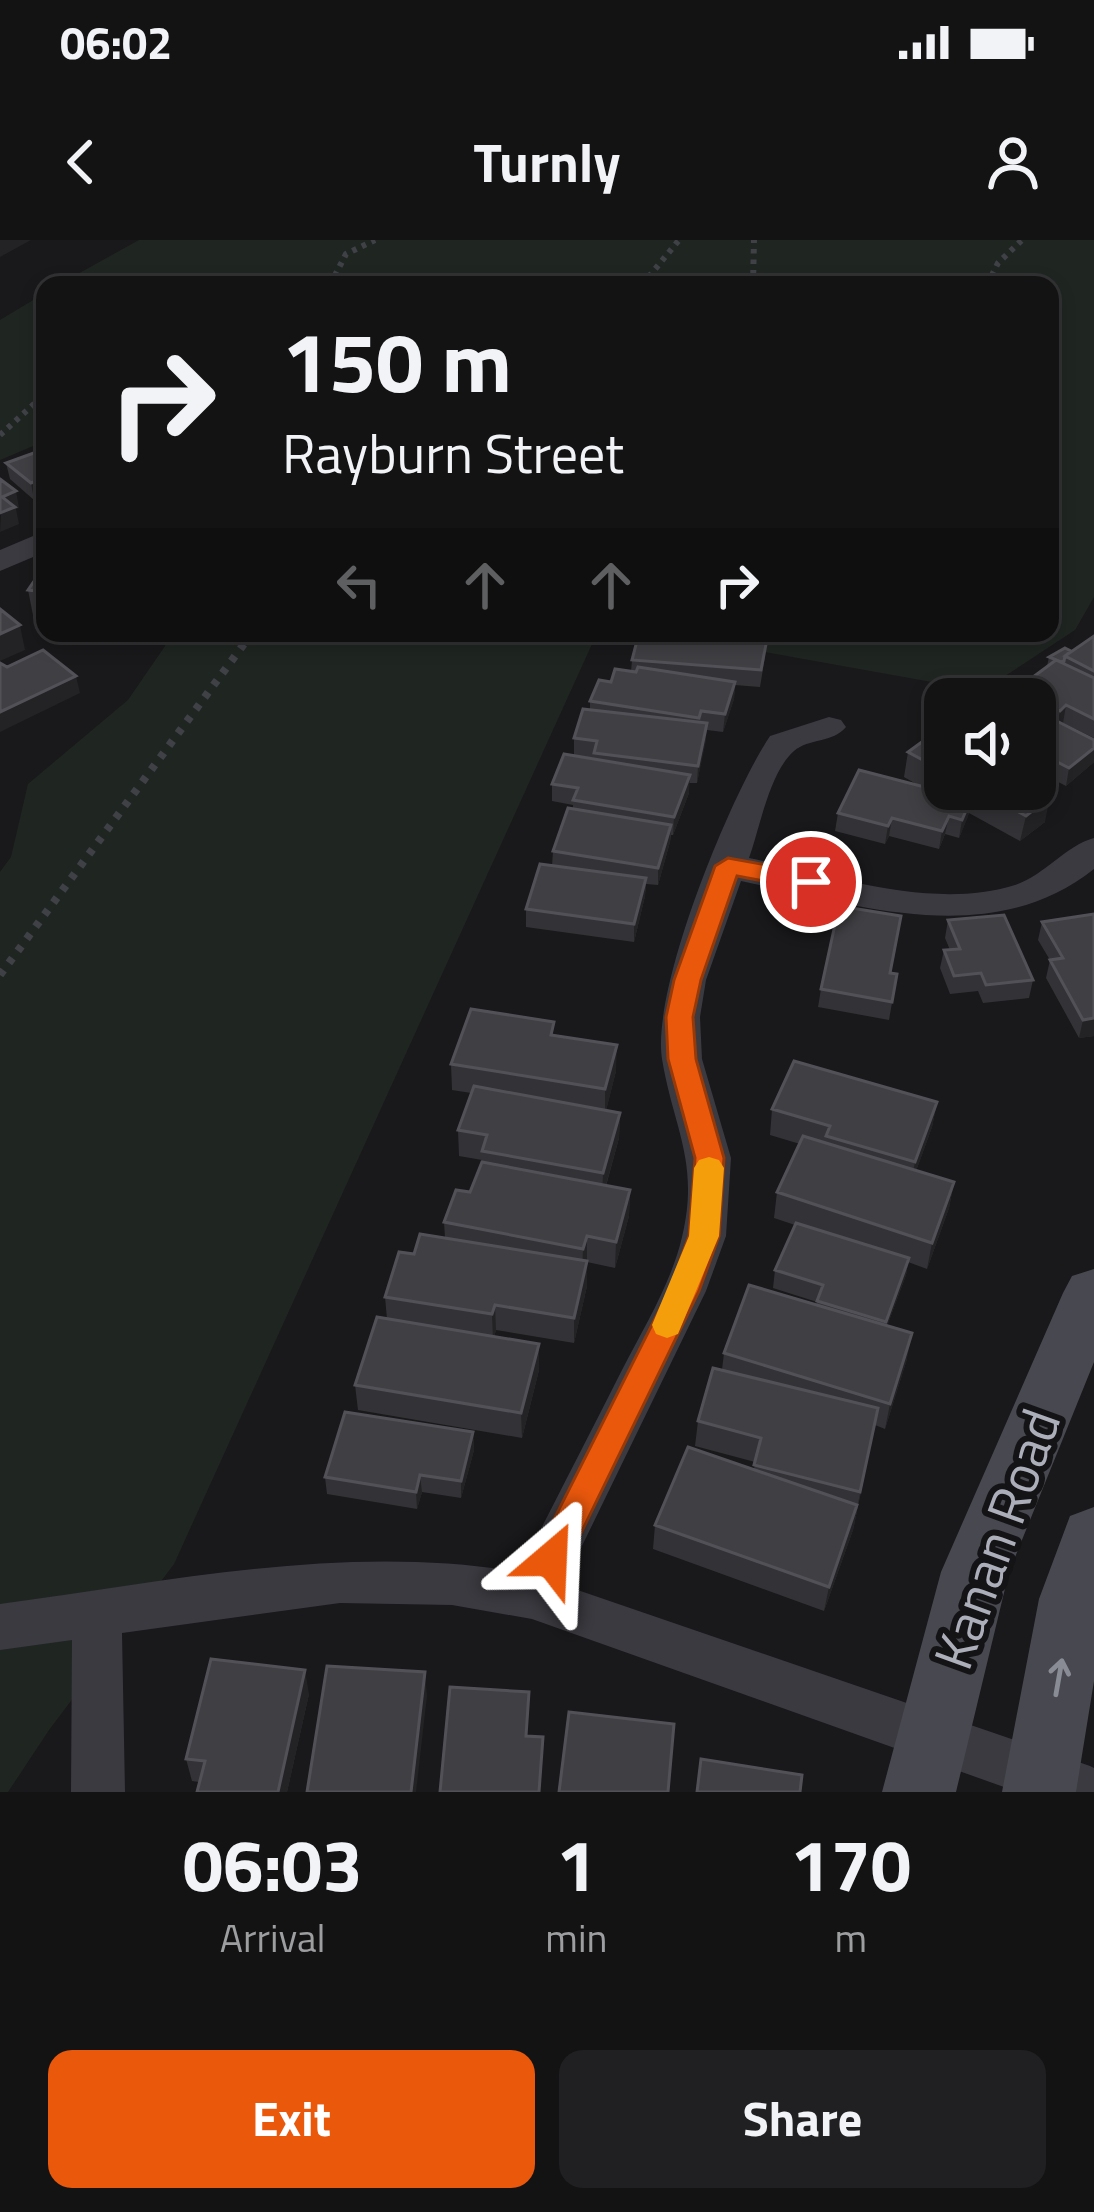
<!DOCTYPE html>
<style>
:root{--surface:#131314;--page:#202022;--text:#f1f3f6;--muted:#9d9ea0;--line:#323234;--accent:#ea580c}
body{margin:0;font-family:"Titillium Web",sans-serif;background:var(--page);color:var(--text);height:100vh;display:flex;flex-direction:column;font-size:45px;white-space:nowrap}
*{box-sizing:border-box;margin:0}
p{font-size:39px;color:var(--muted)}
.icon{flex:none;width:66px;height:66px;fill:none;stroke:currentColor;stroke-width:2;stroke-linecap:round;stroke-linejoin:round}
.map{position:relative;height:1552px;overflow:hidden}
.sheet{display:flex;flex-direction:column;background:var(--surface);flex:1}
.sheet>*{flex:none}
.banner{position:absolute;left:36px;top:36px;width:1023px;height:366px;border-radius:24px;box-shadow:0 6px 18px #0003,0 0 0 3px var(--line);background:#131314;color:var(--text);overflow:hidden}
.tools{position:absolute;left:924px;top:438px;display:grid;gap:24px}
.tools a{display:grid;place-items:center;width:132px;height:132px;border-radius:24px;background:var(--surface);box-shadow:0 6px 18px #0003,0 0 0 3px var(--line);font-size:60px}
.pin{position:absolute;display:grid;place-items:center;width:102px;height:102px;color:#fff;margin:-51px;border:6px solid #fff;border-radius:50%;box-shadow:0 3px 12px #0007}
.me{position:absolute;width:132px;margin:-66px;rotate:26deg;stroke-linejoin:round;filter:drop-shadow(0 0 9px #0008)}
.turn{display:flex;align-items:center;gap:42px;height:252px;padding:0 48px;font-size:54px}
.turn .icon{width:156px;height:156px;stroke-width:2.5}
.turn b{display:block;font-size:84px;line-height:102px}
.lanes{display:flex;align-items:center;height:114px;padding:0 48px;background:#0003;justify-content:center;gap:60px;direction:ltr}
.lanes .off{opacity:.35}
.eta{display:flex;justify-content:space-evenly;align-items:center;height:204px;text-align:center}
.eta b{font-size:72px;font-weight:700;line-height:84px}
.primary-button{display:flex;gap:24px;margin-top:auto;padding:24px 48px}
.primary-button a{flex:1;height:138px;border-radius:24px;background:var(--accent);color:#fff;font-size:48px;font-weight:700;line-height:138px;text-align:center}
.primary-button a+a{background:var(--page);color:var(--text)}
.status{display:flex;justify-content:space-between;align-items:center;height:84px;padding:0 60px;background:var(--surface);direction:ltr}
.status svg{height:33px;fill:currentColor}
header{display:flex;justify-content:space-between;align-items:center;height:156px;padding:0 48px;background:var(--surface);font-size:54px;font-weight:700}
.map>svg:first-child{display:block}
.green{fill:#1f2621}
.lines{fill:none;stroke-linecap:round;stroke-linejoin:round}
.path-far1{stroke:#404147;stroke-width:6;stroke-dasharray:4.5 6;stroke-linecap:butt}
.path{stroke:#404147;stroke-width:8;stroke-dasharray:6 9;stroke-linecap:butt}
.street{fill:#3a3a40;fill-rule:evenodd}
.secondary{fill:#484950;fill-rule:evenodd}
.wall{fill:#333236}
.shaded-wall{fill:#232325}
.building{fill:#404044;stroke:#515157;stroke-width:3}
.oneway{stroke:#898b95}
.route{fill:#ea580c;stroke:#983908;stroke-width:3}
.slow{fill:#f59e0b}
.labels{text-anchor:middle;stroke-width:12;stroke-linejoin:round;paint-order:stroke}
.near-street-label{font-size:54px;fill:#acafba;stroke:#141416}
</style>
<div class="status"><b>06:02</b><svg viewBox="0 0 49 12"><path d="M0 12V9h3v3zM5 12V6h3v6zM10 12V3h3v9zM15 12V0h3v12zM26 1h20v11H26zM47 4h2v5h-2z"/></svg></div>
<header><svg class="icon" aria-label="back" viewBox="0 0 24 24"><path d="M15 5l-7 7 7 7"/></svg>Turnly<svg class="icon" aria-label="person" viewBox="0 0 24 24"><circle cx="12" cy="8" r="4"/><path d="M4 21q1-7 8-7t8 7"/></svg></header>
<div class="map">
<svg width="1094" height="1552" viewBox="0 0 1094 1552">
<rect width="100%" height="100%" fill="#19191b"/>
<path class="green" d="M 139,0 L 1094,0 L 1094,357 L 1075,390 L 982,451 L 658,393 L 1050,393 L 1050,45 L 58,45 Z
M 45,53 L 45,201 L 0,220 L 0,80 Z
M 174,393 L 597,393 L 174,1324 L 49,1490 L 8,1552 L 0,1552 L 0,632 L 11,617 L 28,544 L 128,460 Z"/>
<g class="lines">
<path class="path-far1" d="M 330,45 L 346,14 L 375,0
M 642,45 L 679,0
M 753,45 L 754,0
M 987,45 L 998,23 L 1022,0
M 0,195 L 45,154"/>
<path class="path" d="M 0,735 L 252,393"/>
<path class="street" d="M 45,291 L 45,312 L 0,331 L 0,310 Z
M 829,477 L 841,480 L 846,487 C 833,503 809,498 794,511 C 769,533 760,588 749,618 C 831,635 932,671 1015,645 C 1045,635 1065,606 1094,598 L 1094,629 C 991,711 857,665 741,641 L 706,740 L 700,777 L 702,819 L 731,918 L 726,996 L 706,1051 L 563,1345 L 1090,1526 L 1094,1528 L 1094,1552 L 1018,1552 L 532,1379 L 452,1365 L 340,1363 L 122,1393 L 125,1552 L 71,1552 L 72,1400 L 0,1410 L 0,1364 C 172,1341 346,1303 519,1332 C 553,1265 588,1197 622,1130 C 644,1087 671,1044 682,997 C 700,922 673,887 662,819 C 651,749 730,556 770,496 Z"/>
<path class="secondary" d="M 1094,1029 L 1094,1122 L 1009,1332 L 956,1552 L 882,1552 L 941,1332 L 1063,1053 L 1072,1036 Z
M 1094,1267 L 1094,1441 L 1076,1552 L 1002,1552 L 1039,1359 L 1070,1276 Z"/>
</g>
<path class="wall" d="M 45,198 L 45,256 L 34,260 L 10,239 L 6,223 L 41,210 L 39,200 Z
M 45,325 L 45,376 L 33,375 L 28,350 Z
M 1094,395 L 1094,498 L 1063,483 L 1094,500 L 1094,522 L 1066,546 L 1039,532 L 1035,548 L 1045,582 L 1020,601 L 969,573 L 959,598 L 945,594 L 939,609 L 889,596 L 885,604 L 835,591 L 838,573 L 918,545 L 904,537 L 908,512 L 945,485 L 945,549 L 1035,549 L 1035,459 L 1015,459 L 1017,449 L 1047,426 L 1049,417 L 1071,411 Z
M 765,417 L 760,447 L 735,445 L 734,459 L 723,492 L 707,490 L 697,543 L 689,543 L 689,553 L 673,595 L 671,595 L 670,602 L 658,645 L 646,644 L 645,656 L 634,702 L 526,687 L 526,669 L 552,626 L 553,611 L 573,569 L 573,565 L 552,561 L 552,544 L 574,516 L 574,498 L 590,470 L 590,461 L 611,442 L 631,432 L 632,420 Z
M 1094,674 L 1094,796 L 1079,798 L 1046,738 L 1050,720 L 1038,700 L 1042,682 Z
M 948,680 L 1033,740 L 1029,758 L 983,763 L 978,751 L 950,754 L 940,728 L 944,710 L 950,710 L 945,698 Z
M 891,733 L 897,734 L 889,780 L 818,767 L 821,749 Z
M 554,795 L 616,831 L 606,870 L 620,873 L 619,898 L 606,946 L 630,950 L 629,976 L 615,1028 L 587,1022 L 587,1046 L 574,1103 L 496,1090 L 494,1097 L 539,1104 L 539,1130 L 522,1198 L 358,1170 L 355,1145 L 387,1079 L 385,1057 L 414,1014 L 445,998 L 444,982 L 470,952 L 482,922 L 482,920 L 459,916 L 458,890 L 471,853 L 452,850 L 451,824 Z
M 937,862 L 932,887 L 916,931 L 954,942 L 949,968 L 927,1029 L 908,1022 L 906,1035 L 887,1086 L 907,1119 L 885,1189 L 875,1185 L 853,1290 L 824,1371 L 653,1309 L 655,1285 L 754,1230 L 755,1222 L 695,1206 L 698,1181 L 722,1130 L 724,1113 L 816,1065 L 817,1062 L 773,1048 L 775,1030 L 795,985 L 774,978 L 777,952 L 800,904 L 770,895 L 772,869 Z
M 473,1192 L 474,1210 L 461,1258 L 422,1252 L 417,1269 L 327,1254 L 325,1237 Z
M 309,1454 L 287,1552 L 197,1552 L 199,1542 L 192,1541 L 186,1519 Z"/>
<path class="shaded-wall" d="M 0,0 L 31,0 L 0,17 Z
M 45,238 L 45,256 L 34,260 L 31,243 Z
M 16,251 L 19,268 L 16,269 L 19,284 L 0,292 L 2,257 Z
M 20,385 L 25,410 L 0,421 L 0,394 Z
M 76,436 L 80,453 L 0,492 L 0,472 Z
M 735,442 L 734,459 L 723,492 L 725,474 Z
M 1066,465 L 1063,483 L 1056,488 L 1060,471 Z
M 707,483 L 706,501 L 697,543 L 698,526 Z
M 1094,508 L 1094,522 L 1066,546 L 1069,528 Z
M 690,535 L 689,553 L 673,595 L 674,577 Z
M 1050,557 L 1045,582 L 1020,601 L 1026,576 Z
M 971,559 L 968,577 L 959,598 L 962,580 Z
M 949,576 L 945,594 L 939,609 L 942,591 Z
M 892,578 L 889,596 L 885,604 L 888,586 Z
M 671,585 L 670,602 L 658,645 L 658,628 Z
M 646,638 L 645,656 L 634,702 L 634,684 Z
M 1094,778 L 1094,796 L 1079,798 L 1083,780 Z
M 617,805 L 616,831 L 605,875 L 605,849 Z
M 937,862 L 932,887 L 910,948 L 915,922 Z
M 620,873 L 619,898 L 602,959 L 603,933 Z
M 954,942 L 949,968 L 927,1029 L 932,1003 Z
M 630,950 L 629,976 L 615,1028 L 616,1002 Z
M 587,996 L 587,1022 L 582,1034 L 583,1009 Z
M 909,1018 L 906,1035 L 882,1100 L 886,1082 Z
M 587,1021 L 587,1046 L 574,1103 L 574,1078 Z
M 495,1065 L 496,1090 L 493,1100 L 492,1074 Z
M 912,1093 L 907,1119 L 885,1189 L 890,1164 Z
M 539,1104 L 539,1130 L 522,1198 L 521,1173 Z
M 878,1168 L 853,1290 L 824,1371 L 829,1347 L 857,1268 Z
M 473,1192 L 474,1210 L 461,1258 L 461,1241 Z
M 420,1235 L 422,1252 L 417,1269 L 416,1252 Z
M 305,1430 L 309,1454 L 287,1552 L 278,1552 Z
M 425,1432 L 427,1456 L 416,1552 L 411,1552 Z"/>
<path class="building" d="M 45,209 L 45,238 L 31,243 L 6,223 Z
M 0,239 L 16,251 L 2,257 L 15,267 L 0,273 Z
M 45,325 L 45,352 L 28,350 Z
M 0,369 L 20,385 L 0,394 Z
M 639,393 L 709,393 L 767,399 L 761,430 L 632,420 Z
M 1094,396 L 1094,431 L 1065,416 Z
M 1065,408 L 1071,411 L 1065,416 L 1064,421 L 1061,422 L 1049,417 Z
M 43,410 L 76,436 L 0,472 L 0,423 L 7,427 Z
M 1056,420 L 1094,438 L 1094,479 L 1066,465 L 1060,471 L 1017,449 Z
M 638,427 L 735,442 L 725,474 L 701,471 L 699,478 L 590,461 L 599,440 L 611,442 L 615,429 L 636,432 Z
M 1000,452 L 1013,459 L 990,459 Z
M 583,469 L 707,483 L 698,526 L 594,513 L 597,501 L 574,498 Z
M 1035,470 L 1094,500 L 1094,508 L 1069,528 L 1036,511 L 1043,505 L 1035,501 Z
M 945,485 L 945,532 L 908,512 Z
M 564,514 L 690,535 L 674,577 L 573,560 L 578,548 L 552,544 Z
M 859,530 L 971,559 L 962,580 L 949,576 L 942,591 L 892,578 L 888,586 L 838,573 Z
M 1035,548 L 1050,557 L 1026,576 L 976,549 Z
M 568,568 L 671,585 L 658,628 L 553,611 Z
M 540,624 L 646,638 L 634,684 L 526,669 Z
M 839,666 L 901,676 L 890,733 L 897,734 L 892,762 L 821,749 Z
M 1094,674 L 1094,778 L 1083,780 L 1050,720 L 1063,718 L 1042,682 Z
M 1004,675 L 1033,740 L 986,745 L 981,733 L 954,736 L 944,710 L 960,709 L 948,680 Z
M 471,769 L 554,782 L 551,795 L 617,805 L 605,849 L 451,824 Z
M 794,821 L 937,862 L 915,922 L 826,896 L 830,886 L 772,869 Z
M 474,846 L 620,873 L 603,933 L 482,911 L 487,895 L 458,890 Z
M 803,896 L 954,942 L 932,1003 L 777,952 Z
M 482,922 L 630,950 L 616,1002 L 587,996 L 583,1009 L 444,982 L 456,950 L 470,952 Z
M 796,983 L 909,1018 L 886,1082 L 817,1061 L 823,1045 L 775,1030 Z
M 420,994 L 587,1021 L 574,1078 L 495,1065 L 492,1074 L 385,1057 L 399,1012 L 414,1014 Z
M 749,1045 L 912,1093 L 890,1164 L 724,1113 Z
M 377,1077 L 539,1104 L 521,1173 L 355,1145 Z
M 713,1128 L 878,1168 L 860,1252 L 754,1225 L 761,1198 L 698,1181 Z
M 345,1172 L 473,1192 L 461,1241 L 420,1235 L 416,1252 L 325,1237 Z
M 688,1207 L 857,1265 L 829,1347 L 655,1285 Z
M 211,1419 L 305,1430 L 278,1552 L 197,1552 L 205,1521 L 186,1519 Z
M 327,1426 L 425,1432 L 411,1552 L 307,1552 Z
M 450,1447 L 529,1452 L 526,1496 L 543,1497 L 539,1552 L 440,1552 Z
M 569,1472 L 674,1484 L 668,1552 L 559,1552 Z
M 701,1519 L 802,1535 L 800,1552 L 697,1552 Z"/>
<defs><path id="oneway-shaft" d="M-6 0H5M1.5-3L5.5 0L1.5 3" fill="none" stroke-width="1.6" stroke-linecap="round" stroke-linejoin="round" transform="scale(3)"/></defs>
<use class="oneway" href="#oneway-shaft" transform="translate(1059 1437) rotate(-80)"/>
<path class="route" d="M 728,618 L 811,633 L 823,642 L 811,650 L 737,636 L 701,740 L 693,777 L 696,819 L 724,918 L 719,996 L 699,1051 L 563,1330 L 551,1334 L 539,1330 L 534,1319 L 669,1051 L 689,996 L 695,918 L 668,819 L 666,777 L 674,740 L 715,626 Z"/>
<path class="slow" d="M 709,917 L 719,920 L 724,928 L 719,996 L 678,1094 L 667,1098 L 656,1094 L 652,1085 L 689,996 L 694,928 L 699,920 Z"/>
<g class="labels">
<g class="near-street-label">
<text transform="translate(997 1299) rotate(-70)" y="19">Kanan Road</text>
</g>
</g>
</svg>
<div class="tools">
<a><svg class="icon" aria-label="sound" viewBox="0 0 24 24"><path d="M4 9h4l5-4v14l-5-4H4zM17 9q2 3 0 6"/></svg></a>
</div>
<div class="pin" style="left:811px;top:642px;background:#d93025"><svg class="icon" aria-label="arrive" viewBox="0 0 24 24"><path d="M6 21V4h12l-3 4 3 4H6"/></svg></div>
<svg class="me" style="left:551px;top:1319px" viewBox="-20 -20 40 40"><path d="M0-17L14 15 0 8-14 15z" fill="#ea580c" stroke="#fff" stroke-width="4"/></svg>
<div class="banner">
<div class="turn"><svg class="icon" aria-label="right" viewBox="0 0 24 24"><path d="M7 20v-9h11M14 6l5 5-5 5"/></svg><div><b>150 m</b>Rayburn Street</div></div>
<div class="lanes"><svg class="icon off" aria-label="left" viewBox="0 0 24 24"><path d="M17 20v-9H6M10 6l-5 5 5 5"/></svg><svg class="icon off" aria-label="ahead" viewBox="0 0 24 24"><path d="M12 20V5M6 11l6-6 6 6"/></svg><svg class="icon off" aria-label="ahead" viewBox="0 0 24 24"><path d="M12 20V5M6 11l6-6 6 6"/></svg><svg class="icon" aria-label="right" viewBox="0 0 24 24"><path d="M7 20v-9h11M14 6l5 5-5 5"/></svg></div>
</div>
</div>
<section class="sheet">
<div class="eta">
<div><b>06:03</b><p>Arrival</p></div>
<div><b>1</b><p>min</p></div>
<div><b>170</b><p>m</p></div>
</div>
<div class="primary-button"><a>Exit</a><a>Share</a></div>
</section>
